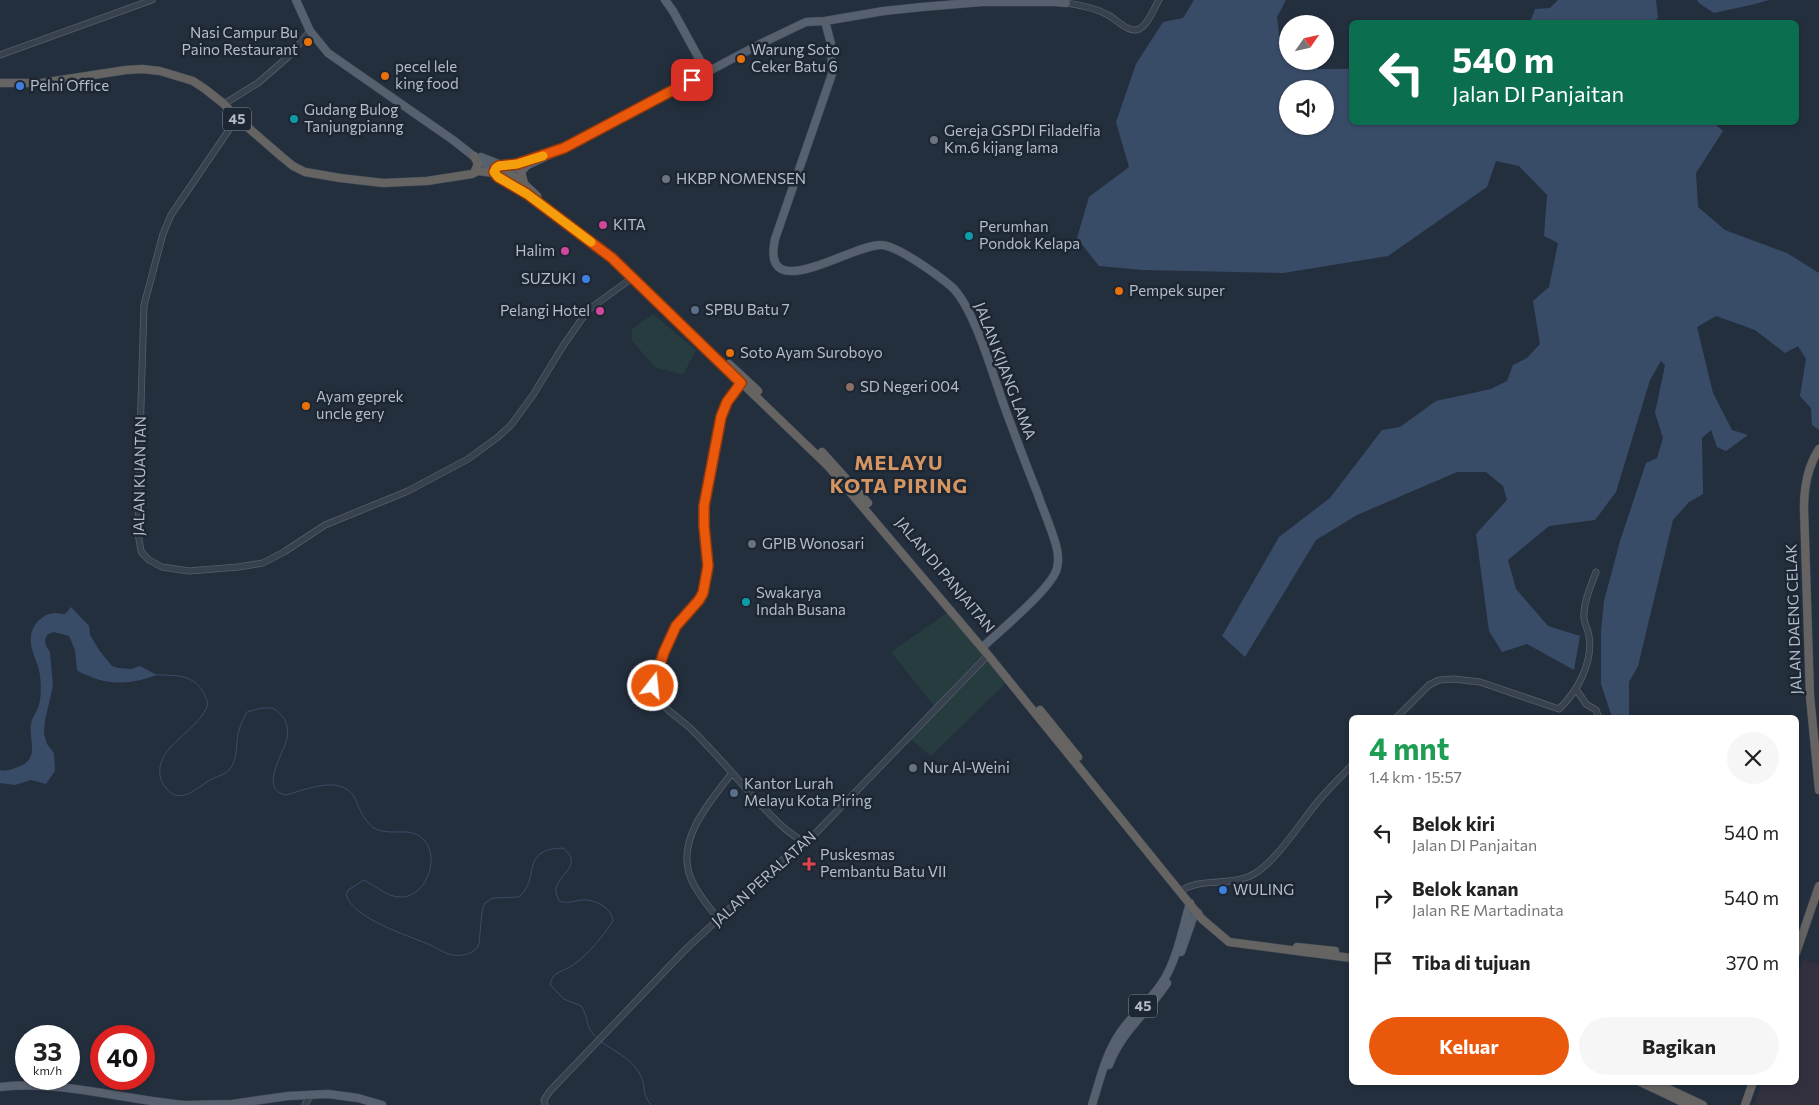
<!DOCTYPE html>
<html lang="id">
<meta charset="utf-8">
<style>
:root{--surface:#fff;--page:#f6f6f6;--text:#222;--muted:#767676;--accent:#ea580c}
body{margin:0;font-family:Commissioner,sans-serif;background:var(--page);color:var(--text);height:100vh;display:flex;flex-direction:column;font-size:19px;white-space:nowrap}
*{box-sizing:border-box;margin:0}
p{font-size:16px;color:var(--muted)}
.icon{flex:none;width:28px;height:28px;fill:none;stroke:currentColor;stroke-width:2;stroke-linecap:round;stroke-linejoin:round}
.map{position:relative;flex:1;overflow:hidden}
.sheet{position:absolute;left:1349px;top:715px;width:450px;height:370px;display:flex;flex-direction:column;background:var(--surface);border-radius:8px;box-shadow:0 1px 4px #0004}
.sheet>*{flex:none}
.top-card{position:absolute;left:1349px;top:20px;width:450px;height:105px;border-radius:8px;box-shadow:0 1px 4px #0004;background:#0b6e4f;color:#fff;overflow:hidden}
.needle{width:32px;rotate:56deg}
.controls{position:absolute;left:1279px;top:15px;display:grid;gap:10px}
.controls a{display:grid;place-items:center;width:55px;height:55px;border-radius:50%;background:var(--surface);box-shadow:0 1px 4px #0004;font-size:25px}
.speed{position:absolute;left:15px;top:1025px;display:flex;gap:10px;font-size:25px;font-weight:700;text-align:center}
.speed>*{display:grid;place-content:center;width:65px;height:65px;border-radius:50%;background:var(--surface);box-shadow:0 1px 4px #0004;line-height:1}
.speed small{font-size:12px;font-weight:400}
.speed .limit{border:8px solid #d22;background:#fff;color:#111}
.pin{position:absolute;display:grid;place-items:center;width:42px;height:42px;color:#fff;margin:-21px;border-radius:10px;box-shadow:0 2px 8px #0006}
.me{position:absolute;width:55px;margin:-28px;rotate:16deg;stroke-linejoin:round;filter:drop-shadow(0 0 4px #0008)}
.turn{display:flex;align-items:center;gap:18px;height:105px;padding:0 20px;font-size:22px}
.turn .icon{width:65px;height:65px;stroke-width:2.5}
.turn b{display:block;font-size:35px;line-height:42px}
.round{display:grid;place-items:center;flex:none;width:52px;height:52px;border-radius:26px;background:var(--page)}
.headline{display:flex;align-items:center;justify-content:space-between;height:85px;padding:0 20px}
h1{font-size:30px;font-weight:700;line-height:38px;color:#1e9e55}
.cta{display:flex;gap:10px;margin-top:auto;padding:10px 20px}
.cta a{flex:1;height:58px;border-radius:30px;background:var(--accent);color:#fff;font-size:20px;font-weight:700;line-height:58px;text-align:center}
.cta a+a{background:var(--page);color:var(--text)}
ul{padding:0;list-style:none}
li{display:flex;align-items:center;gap:15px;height:65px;padding:0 20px}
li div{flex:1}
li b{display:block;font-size:19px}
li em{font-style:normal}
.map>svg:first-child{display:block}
.medical{fill:#32303f}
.green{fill:#263c3f}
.water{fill:#394c67;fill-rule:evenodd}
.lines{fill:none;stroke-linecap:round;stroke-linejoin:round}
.stream{stroke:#394c67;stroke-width:1}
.tertiary-casing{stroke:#565f6c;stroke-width:7}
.primary-casing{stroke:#414a57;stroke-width:9}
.trunk-casing{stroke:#434c59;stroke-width:9}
.tertiary{stroke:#38414e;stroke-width:5.5}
.primary{stroke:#56606e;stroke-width:8}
.trunk{stroke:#656462;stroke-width:8}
.route-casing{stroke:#983908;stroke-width:12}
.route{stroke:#ea580c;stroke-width:9}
.slow{stroke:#f59e0b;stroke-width:9}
.food-dot{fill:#e8710a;stroke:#1d2633;stroke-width:2}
.shop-dot{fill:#3f7fe0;stroke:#1d2633;stroke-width:2}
.culture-dot{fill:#0f9aa8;stroke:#1d2633;stroke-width:2}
.worship-dot{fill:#6b7280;stroke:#1d2633;stroke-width:2}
.hotel-dot{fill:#d1479c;stroke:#1d2633;stroke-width:2}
.service-dot{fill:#5c6f8a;stroke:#1d2633;stroke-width:2}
.education-dot{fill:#8d6e63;stroke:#1d2633;stroke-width:2}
.health-dot{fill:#e0444e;stroke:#1d2633;stroke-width:2}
.labels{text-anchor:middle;stroke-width:5;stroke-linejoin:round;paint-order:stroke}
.shield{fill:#1d2633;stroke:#878f9c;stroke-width:1}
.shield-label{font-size:14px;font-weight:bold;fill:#b4bcc9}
.poi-label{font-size:15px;fill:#b4bcc9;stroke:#1d2633;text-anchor:start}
.street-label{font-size:15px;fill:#b4bcc9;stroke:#1d2633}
.district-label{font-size:20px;font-weight:bold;letter-spacing:1px;fill:#d59563;stroke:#1d2633}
</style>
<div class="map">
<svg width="1819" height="1105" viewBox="0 0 1819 1105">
<rect width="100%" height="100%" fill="#242f3e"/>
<path class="medical" d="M 1803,960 L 1819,964 L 1819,1105 L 1754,1105 L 1762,1083 L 1796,1082 L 1796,981 Z"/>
<path class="green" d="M 653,314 L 696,350 L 683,375 L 655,367 L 632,341 L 632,329 Z
M 948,612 L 983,654 L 934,706 L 891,652 Z
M 987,659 L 1007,682 L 931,756 L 911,739 Z"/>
<path class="water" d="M 1194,0 L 1286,0 L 1277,17 L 1280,42 L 1287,52 L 1288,61 L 1308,61 L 1318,69 L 1351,69 L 1351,122 L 1714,123 L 1723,131 L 1696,173 L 1698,207 L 1725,230 L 1787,253 L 1819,273 L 1819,430 L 1812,425 L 1811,408 L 1800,396 L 1806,359 L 1798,346 L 1785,353 L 1755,330 L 1716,316 L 1697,327 L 1713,393 L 1732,430 L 1748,435 L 1726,451 L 1717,447 L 1711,430 L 1702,438 L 1703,494 L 1689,502 L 1673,520 L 1638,666 L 1629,682 L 1629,717 L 1612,717 L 1601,684 L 1601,632 L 1604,601 L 1620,541 L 1646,463 L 1657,458 L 1663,438 L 1655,413 L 1665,365 L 1661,361 L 1650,380 L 1616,492 L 1595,520 L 1549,526 L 1508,560 L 1516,589 L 1548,626 L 1580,636 L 1574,670 L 1527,644 L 1502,652 L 1489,631 L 1476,534 L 1507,500 L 1503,486 L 1486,472 L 1457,472 L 1357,515 L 1316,540 L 1245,657 L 1222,636 L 1279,537 L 1330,498 L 1382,430 L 1400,427 L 1436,401 L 1491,389 L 1507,381 L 1513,365 L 1527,358 L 1540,344 L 1533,301 L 1549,287 L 1558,243 L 1544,236 L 1547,195 L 1519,166 L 1496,161 L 1487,187 L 1388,256 L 1283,273 L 1143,270 L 1099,266 L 1077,238 L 1089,197 L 1129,167 L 1116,122 L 1136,64 L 1163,22 L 1183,18 ZM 1288,89 L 1325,89 L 1325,126 L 1288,126 Z
M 1558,0 L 1656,0 L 1658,18 L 1654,22 L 1530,22 L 1535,9 L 1550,8 Z
M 1697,0 L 1769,0 L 1755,4 L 1714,13 L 1699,3 Z
M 71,607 L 89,626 L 90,635 L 99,650 L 112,666 L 118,668 L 131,669 L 140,666 L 157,675 C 135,683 113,686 91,677 C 86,674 81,674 77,670 L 75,650 L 69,636 L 54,632 L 48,634 L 45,639 L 46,646 L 50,652 L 53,686 L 45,720 L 44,734 L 47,744 L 54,753 L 55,771 L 46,784 L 31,780 L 15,785 L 0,783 L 0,770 C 7,772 12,769 18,767 C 43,758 26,737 32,720 C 33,716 36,713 37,710 C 42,700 41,686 40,675 C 38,660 27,647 32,631 C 35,622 45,613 55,613 C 59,613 63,615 66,613 C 67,612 70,608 71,607 Z"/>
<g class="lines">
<path class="stream" d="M 157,675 C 183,675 200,676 208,704 C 200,729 164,742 160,767 C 159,776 161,782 166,788 C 181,807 198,786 212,779 C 218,776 224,775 229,770 C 239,759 235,743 239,730 C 241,723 244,718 247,712 L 261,708 L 273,708 C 278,712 284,716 286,723 C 288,728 288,736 286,742 C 282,756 259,790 286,795 C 308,789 346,772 357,803 C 360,811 367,824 374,828 C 390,837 408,826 422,838 C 441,854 428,896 402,897 C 388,898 376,886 364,880 L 348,890 L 346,895 C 354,919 407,935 428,944 C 436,947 444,954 453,955 C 462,957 476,953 479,944 L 482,911 L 485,903 L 493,898 L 519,897 C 541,878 519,849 563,848 C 585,865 557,875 556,889 C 555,892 558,898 559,901 C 567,905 578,899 587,900 C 598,901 612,909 613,921 C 602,937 589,954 573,965 C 563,972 552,971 550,985 L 564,999 L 581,1006 C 590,1019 584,1027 597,1038
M 600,1041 C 615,1052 632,1058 641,1076 C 646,1087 641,1092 651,1105"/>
<g class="tertiary-casing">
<path id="tertiary" d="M 1066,3 C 1080,5 1096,8 1108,15 C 1116,19 1129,34 1139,29 C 1148,25 1154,8 1159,0
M 0,55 L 152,0
M 224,104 L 258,83 L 288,57 L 310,31
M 237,118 L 171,215 L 163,234 L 144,305 L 140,436 L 138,533 L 141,551 L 143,554 L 149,560 L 162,567 L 189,571 L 238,567 L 263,563 L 284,552 L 325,525 L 408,491 L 468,459 L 498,437 L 511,425 L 533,395 L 563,346 L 588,310 L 632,278
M 741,383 L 727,402 L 721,417 L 704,506 L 704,526 L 708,566 L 703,593 L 699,600 L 680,620 L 672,633 L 661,660 L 653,689 C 656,704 678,717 689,727 C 713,750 734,775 756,800 C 772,816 785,832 805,842
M 1576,689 L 1586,704 L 1596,710 L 1599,718
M 1396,718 L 1429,685 L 1439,680 L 1454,679 L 1480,682 L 1559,709 C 1578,691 1593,662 1589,636 C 1588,629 1584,623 1584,617 C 1583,603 1591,586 1596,572
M 1184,889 C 1203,878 1234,886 1254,874 C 1275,862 1299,825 1315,805 C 1326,791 1339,779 1351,766
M 718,919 C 708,905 694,890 689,873 C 678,837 711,800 732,773
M 305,1105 L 311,1094
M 545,1105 L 544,1100 L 550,1091 L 685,950 L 781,861 L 811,838 L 988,655"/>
</g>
<g class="primary-casing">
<path id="primary" d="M 296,0 L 310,31 L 328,53 L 453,140 L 481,162 L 495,169
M 665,0 L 673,11 L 707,73
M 825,21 L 831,44 L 832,74 L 775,239 C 760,308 852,244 881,245 C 897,245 939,276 952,287 C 975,309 994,379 1006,411 C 1016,438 1026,465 1037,492 C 1043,510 1051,527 1056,545 C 1058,552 1059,560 1057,568 C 1053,587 1002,629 986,644
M 481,157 L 501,165
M 507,171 L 521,168 L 564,148 L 760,44 L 806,22 L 825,21 L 884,11 L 922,7 L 982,2 L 1055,2 L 1066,3
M 1181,952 L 1193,918 L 1198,913
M 1109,1065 C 1120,1033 1149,1011 1167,983
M 0,1087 C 63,1080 123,1100 185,1105
M 186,1105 L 232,1104 L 288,1096 L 328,1094 L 358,1098 L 382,1105
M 1092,1105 C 1100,1080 1105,1055 1120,1033 C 1132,1015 1150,1001 1162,983 C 1177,960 1182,930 1190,903"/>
</g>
<g class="trunk-casing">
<path id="trunk" d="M 0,83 L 41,83 L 126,70 L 142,69 L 160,71 L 193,81 L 205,89 L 224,104 L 237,118 L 282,157 L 293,166 L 305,172 L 340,178 L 383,183 L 427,181 L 472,174 L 478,171 L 494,173
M 474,156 L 478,164 L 474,173
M 507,173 L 520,180 L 537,196
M 495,176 L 495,169 L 501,165 L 506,169 L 505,176
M 499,178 L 527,193 L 612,258 L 828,466 L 988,655 L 1202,919 L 1229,942 L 1351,958
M 524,183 L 521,172 L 527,165
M 729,364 L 758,391
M 1819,449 C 1808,466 1804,488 1804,508 L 1810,696 L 1819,790
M 822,452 L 868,503
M 1040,710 L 1078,757
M 1297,947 L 1335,951
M 1796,953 L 1819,886
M 1640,1082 L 1689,1105
M 1654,1082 L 1703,1105
M 1745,1105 L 1753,1082"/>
</g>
<use href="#tertiary" class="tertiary"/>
<use href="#primary" class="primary"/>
<use href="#trunk" class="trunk"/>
</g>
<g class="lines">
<g class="route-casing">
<path id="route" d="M 653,686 L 664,652 L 676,626 L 699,600 L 703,593 L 708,566 L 704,526 L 704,506 L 721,417 L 727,402 L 741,383 L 612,258 L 527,194 L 498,177 L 494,172 L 496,168 L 499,166 L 517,164 L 564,148 L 692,80"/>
</g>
<use href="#route" class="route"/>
<path class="slow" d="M 543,156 L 517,164 L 499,166 L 496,168 L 494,172 L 498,177 L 527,194 L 591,242"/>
</g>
<g class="food-dot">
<circle cx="308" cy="42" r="5"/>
<circle cx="741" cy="59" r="5"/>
<circle cx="385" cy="76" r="5"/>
<circle cx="1119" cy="291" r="5"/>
<circle cx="730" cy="353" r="5"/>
<circle cx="306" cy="406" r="5"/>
</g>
<g class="shop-dot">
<circle cx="20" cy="86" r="5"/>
<circle cx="586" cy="279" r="5"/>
<circle cx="1223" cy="890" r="5"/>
</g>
<g class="culture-dot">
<circle cx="294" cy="119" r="5"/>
<circle cx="969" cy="236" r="5"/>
<circle cx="746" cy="602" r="5"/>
</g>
<g class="worship-dot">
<circle cx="934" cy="140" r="5"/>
<circle cx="666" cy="179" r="5"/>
<circle cx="752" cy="544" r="5"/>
<circle cx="913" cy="768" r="5"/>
</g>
<g class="hotel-dot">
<circle cx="603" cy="225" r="5"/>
<circle cx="565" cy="251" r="5"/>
<circle cx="600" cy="311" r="5"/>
</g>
<g class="service-dot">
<circle cx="695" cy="310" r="5"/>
<circle cx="734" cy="793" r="5"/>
</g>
<circle class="education-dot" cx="850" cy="387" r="5"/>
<path class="health-dot" d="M806.5 856.5h5v5h5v5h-5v5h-5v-5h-5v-5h5z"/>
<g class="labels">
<g class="shield">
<rect x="223" y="107.5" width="28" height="23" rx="4"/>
<rect x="1129" y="994.5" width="28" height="23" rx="4"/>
</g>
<g class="shield-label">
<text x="237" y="124">45</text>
<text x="1143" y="1011">45</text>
</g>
<g class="poi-label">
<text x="298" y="38" text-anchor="end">Nasi Campur Bu<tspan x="298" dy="17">Paino Restaurant</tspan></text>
<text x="751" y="55">Warung Soto<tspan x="751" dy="17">Ceker Batu 6</tspan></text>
<text x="395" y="72">pecel lele<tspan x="395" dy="17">king food</tspan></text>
<text x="30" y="91">Pelni Office</text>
<text x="304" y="115">Gudang Bulog<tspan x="304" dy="17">Tanjungpianng</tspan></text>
<text x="944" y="136">Gereja GSPDI Filadelfia<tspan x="944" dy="17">Km.6 kijang lama</tspan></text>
<text x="676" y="184">HKBP NOMENSEN</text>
<text x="613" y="230">KITA</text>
<text x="979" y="232">Perumhan<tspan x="979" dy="17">Pondok Kelapa</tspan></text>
<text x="555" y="256" text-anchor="end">Halim</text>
<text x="576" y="284" text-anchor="end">SUZUKI</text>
<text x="1129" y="296">Pempek super</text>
<text x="705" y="315">SPBU Batu 7</text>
<text x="590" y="316" text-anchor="end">Pelangi Hotel</text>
<text x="740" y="358">Soto Ayam Suroboyo</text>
<text x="860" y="392">SD Negeri 004</text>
<text x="316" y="402">Ayam geprek<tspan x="316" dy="17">uncle gery</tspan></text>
<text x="762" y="549">GPIB Wonosari</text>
<text x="756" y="598">Swakarya<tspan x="756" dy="17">Indah Busana</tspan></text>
<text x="923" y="773">Nur Al-Weini</text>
<text x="744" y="789">Kantor Lurah<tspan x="744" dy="17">Melayu Kota Piring</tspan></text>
<text x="820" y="860">Puskesmas<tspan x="820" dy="17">Pembantu Batu VII</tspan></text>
<text x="1233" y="895">WULING</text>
</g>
<g class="street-label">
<text transform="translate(1005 371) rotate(69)" y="5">JALAN KIJANG LAMA</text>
<text transform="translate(140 476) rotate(-89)" y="5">JALAN KUANTAN</text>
<text transform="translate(945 575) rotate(50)" y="5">JALAN DI PANJAITAN</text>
<text transform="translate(1794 619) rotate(-92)" y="5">JALAN DAENG CELAK</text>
<text transform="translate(764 879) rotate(-42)" y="5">JALAN PERALATAN</text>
</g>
<g class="district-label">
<text x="899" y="470">MELAYU<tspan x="899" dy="23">KOTA PIRING</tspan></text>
</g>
</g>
</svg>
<div class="controls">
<a><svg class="needle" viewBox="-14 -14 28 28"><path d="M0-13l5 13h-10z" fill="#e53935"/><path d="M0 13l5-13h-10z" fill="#767676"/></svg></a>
<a><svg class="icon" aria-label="sound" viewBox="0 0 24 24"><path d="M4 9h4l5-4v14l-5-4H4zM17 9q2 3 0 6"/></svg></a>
</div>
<div class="speed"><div>33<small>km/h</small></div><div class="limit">40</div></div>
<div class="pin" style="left:692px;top:80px;background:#d93025"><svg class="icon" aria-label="arrive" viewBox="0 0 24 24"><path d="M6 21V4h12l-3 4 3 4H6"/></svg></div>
<svg class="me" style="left:653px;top:686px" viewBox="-20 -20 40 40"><circle r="17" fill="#ea580c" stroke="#fff" stroke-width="3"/><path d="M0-11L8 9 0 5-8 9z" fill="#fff"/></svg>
<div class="top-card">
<div class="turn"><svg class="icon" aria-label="left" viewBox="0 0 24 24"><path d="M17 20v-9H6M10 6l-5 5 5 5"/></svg><div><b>540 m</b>Jalan DI Panjaitan</div></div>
</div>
<section class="sheet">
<div class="headline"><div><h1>4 mnt</h1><p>1.4 km · 15:57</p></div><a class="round"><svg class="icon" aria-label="close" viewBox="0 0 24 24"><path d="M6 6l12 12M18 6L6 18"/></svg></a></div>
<ul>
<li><svg class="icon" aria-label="left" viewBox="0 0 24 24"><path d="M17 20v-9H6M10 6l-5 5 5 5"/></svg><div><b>Belok kiri</b><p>Jalan DI Panjaitan</p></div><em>540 m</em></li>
<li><svg class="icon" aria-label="right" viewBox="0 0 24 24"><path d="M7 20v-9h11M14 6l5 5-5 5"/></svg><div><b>Belok kanan</b><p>Jalan RE Martadinata</p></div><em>540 m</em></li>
<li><svg class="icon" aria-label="arrive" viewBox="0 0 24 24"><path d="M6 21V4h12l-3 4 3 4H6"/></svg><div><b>Tiba di tujuan</b></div><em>370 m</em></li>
</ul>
<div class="cta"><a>Keluar</a><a>Bagikan</a></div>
</section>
</div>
